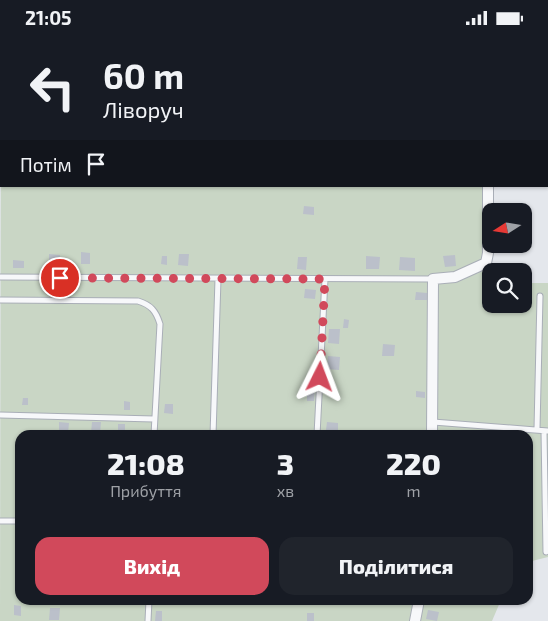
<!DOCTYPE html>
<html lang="uk">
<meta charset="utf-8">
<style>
:root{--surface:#171b24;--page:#20242c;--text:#f1f3f6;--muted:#9ea1a6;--accent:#d1495b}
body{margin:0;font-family:"Exo 2",sans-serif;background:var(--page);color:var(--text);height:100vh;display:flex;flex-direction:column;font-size:19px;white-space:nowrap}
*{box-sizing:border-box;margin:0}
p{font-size:16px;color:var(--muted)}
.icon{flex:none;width:28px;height:28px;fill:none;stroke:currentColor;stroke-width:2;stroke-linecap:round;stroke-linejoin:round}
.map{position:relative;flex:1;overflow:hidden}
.details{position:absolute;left:15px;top:395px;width:518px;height:175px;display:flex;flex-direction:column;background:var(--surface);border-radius:15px;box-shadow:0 1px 4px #0004}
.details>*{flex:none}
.guide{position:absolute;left:0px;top:0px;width:549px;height:152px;box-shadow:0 1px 4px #0004;background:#171b24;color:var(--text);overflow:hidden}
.needle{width:32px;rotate:258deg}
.buttons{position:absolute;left:482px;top:168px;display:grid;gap:10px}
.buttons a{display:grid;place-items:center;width:50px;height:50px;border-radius:10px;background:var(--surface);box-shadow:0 1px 4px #0004;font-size:25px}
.pin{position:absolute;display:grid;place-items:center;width:42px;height:42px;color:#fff;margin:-21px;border:2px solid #fff;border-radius:50%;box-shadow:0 1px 5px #0007}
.me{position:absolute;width:55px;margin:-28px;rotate:3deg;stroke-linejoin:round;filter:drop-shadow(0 0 4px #0008)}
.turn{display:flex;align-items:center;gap:18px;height:105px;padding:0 20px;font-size:22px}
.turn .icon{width:65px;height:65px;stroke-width:2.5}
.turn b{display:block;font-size:35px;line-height:42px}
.then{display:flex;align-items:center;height:48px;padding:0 20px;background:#0003;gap:10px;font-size:19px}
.eta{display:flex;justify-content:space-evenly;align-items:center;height:85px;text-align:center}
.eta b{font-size:30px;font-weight:800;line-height:35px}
.primary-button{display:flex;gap:10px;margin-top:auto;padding:10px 20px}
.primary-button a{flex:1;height:58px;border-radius:15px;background:var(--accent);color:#fff;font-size:20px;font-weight:800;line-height:58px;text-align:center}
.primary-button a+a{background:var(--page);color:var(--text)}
.status{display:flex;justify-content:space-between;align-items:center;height:35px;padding:0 25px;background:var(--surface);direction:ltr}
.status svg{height:14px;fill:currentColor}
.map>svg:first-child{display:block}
.green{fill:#c9d6c5}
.building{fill:#bbc0ca}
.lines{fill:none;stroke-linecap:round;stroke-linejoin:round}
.lane-casing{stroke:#a9aeb7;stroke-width:7}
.street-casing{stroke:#a9aeb7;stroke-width:12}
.lane{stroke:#f7f8fa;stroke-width:5}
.street{stroke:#f7f8fa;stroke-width:10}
.route{stroke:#d1495b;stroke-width:9;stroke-dasharray:0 16.2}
</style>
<div class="status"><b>21:05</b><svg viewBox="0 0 49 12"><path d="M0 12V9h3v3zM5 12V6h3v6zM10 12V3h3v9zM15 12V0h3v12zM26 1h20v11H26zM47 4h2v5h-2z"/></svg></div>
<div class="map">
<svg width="548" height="586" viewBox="0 0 548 586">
<rect width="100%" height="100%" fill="#e4e7ec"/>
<path class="green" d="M 1,25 L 1,151 L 488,151 L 486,247 L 491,248 L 491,269 L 524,269 L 524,248 L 548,248 L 548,522 L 528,527 L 528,400 L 20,400 L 20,565 L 501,565 L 492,586 L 0,586 Z"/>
<path class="building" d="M 304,171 L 314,172 L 314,180 L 303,179 Z
M 81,217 L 90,218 L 90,229 L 81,229 Z
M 49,219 L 60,220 L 59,231 L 49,230 Z
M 179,219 L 189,219 L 188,231 L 178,230 Z
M 455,220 L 456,231 L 445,232 L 443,221 Z
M 162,221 L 167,221 L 167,230 L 161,229 Z
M 366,221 L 380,222 L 379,234 L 366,234 Z
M 298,222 L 307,222 L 306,235 L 297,234 Z
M 400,222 L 415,223 L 415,236 L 399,235 Z
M 13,225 L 24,226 L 24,233 L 13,233 Z
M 305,254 L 316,255 L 315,264 L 304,263 Z
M 416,257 L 427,258 L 427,265 L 415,265 Z
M 344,284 L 349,285 L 348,293 L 343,293 Z
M 329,294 L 340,294 L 339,309 L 328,308 Z
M 383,309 L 395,310 L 394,321 L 382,321 Z
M 328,321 L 340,322 L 339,335 L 327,334 Z
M 307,353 L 315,354 L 314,366 L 307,366 Z
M 416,356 L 425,357 L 425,363 L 416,362 Z
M 23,363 L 28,363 L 28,370 L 22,370 Z
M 124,366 L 130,367 L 130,375 L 124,375 Z
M 165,369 L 173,369 L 173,379 L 164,378 Z
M 59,387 L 69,388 L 68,398 L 59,398 Z
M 92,387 L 101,387 L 100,399 L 91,398 Z
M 327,387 L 338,388 L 338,396 L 326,395 Z
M 118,389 L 125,389 L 125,398 L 118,397 Z
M 14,570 L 21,571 L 21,581 L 14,580 Z
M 50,573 L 60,573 L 59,585 L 49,585 Z
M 428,575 L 439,577 L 437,586 L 426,584 Z
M 156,576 L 162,576 L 162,586 L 155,586 Z
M 307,578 L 314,578 L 314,586 L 307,586 Z"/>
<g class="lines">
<g class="lane-casing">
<path id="lane" d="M 0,26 L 1,25
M 0,242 L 433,244
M 0,265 L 138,266 C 151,270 156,276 160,289 L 154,400
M 0,380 L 154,384
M 433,387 L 548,396
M 537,394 L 540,261
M 544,396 L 546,517
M 213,400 L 218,244
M 317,400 L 325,244
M 0,486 L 20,486
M 148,586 L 149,565"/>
</g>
<g class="street-casing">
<path id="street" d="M 502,1 L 503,0
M 0,139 L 1,139
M 432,400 L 433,244 L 455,242 L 486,228 L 488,218 L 488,151
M 415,586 L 419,565"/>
</g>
<use href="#lane" class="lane"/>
<use href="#street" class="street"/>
</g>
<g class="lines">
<path class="route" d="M 60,243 L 325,244 L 320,342"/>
</g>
</svg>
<div class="buttons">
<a><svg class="needle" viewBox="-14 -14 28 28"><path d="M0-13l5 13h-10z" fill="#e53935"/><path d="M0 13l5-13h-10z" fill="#9ea1a6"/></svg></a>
<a><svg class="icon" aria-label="search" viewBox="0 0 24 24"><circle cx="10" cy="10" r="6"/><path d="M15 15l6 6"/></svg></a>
</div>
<div class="pin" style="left:60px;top:243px;background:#d93025"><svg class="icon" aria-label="arrive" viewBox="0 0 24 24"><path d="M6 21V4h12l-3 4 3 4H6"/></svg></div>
<svg class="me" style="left:320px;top:342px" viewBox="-20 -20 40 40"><path d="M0-17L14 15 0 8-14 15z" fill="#d1495b" stroke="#fff" stroke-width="4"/></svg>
<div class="guide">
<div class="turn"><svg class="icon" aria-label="left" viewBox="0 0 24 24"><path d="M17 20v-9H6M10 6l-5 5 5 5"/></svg><div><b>60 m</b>Ліворуч</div></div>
<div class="then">Потім<svg class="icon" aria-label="arrive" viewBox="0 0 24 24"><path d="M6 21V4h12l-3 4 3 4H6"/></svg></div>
</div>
<section class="details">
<div class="eta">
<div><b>21:08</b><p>Прибуття</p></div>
<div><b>3</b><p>хв</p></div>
<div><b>220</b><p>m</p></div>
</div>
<div class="primary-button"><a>Вихід</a><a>Поділитися</a></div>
</section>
</div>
